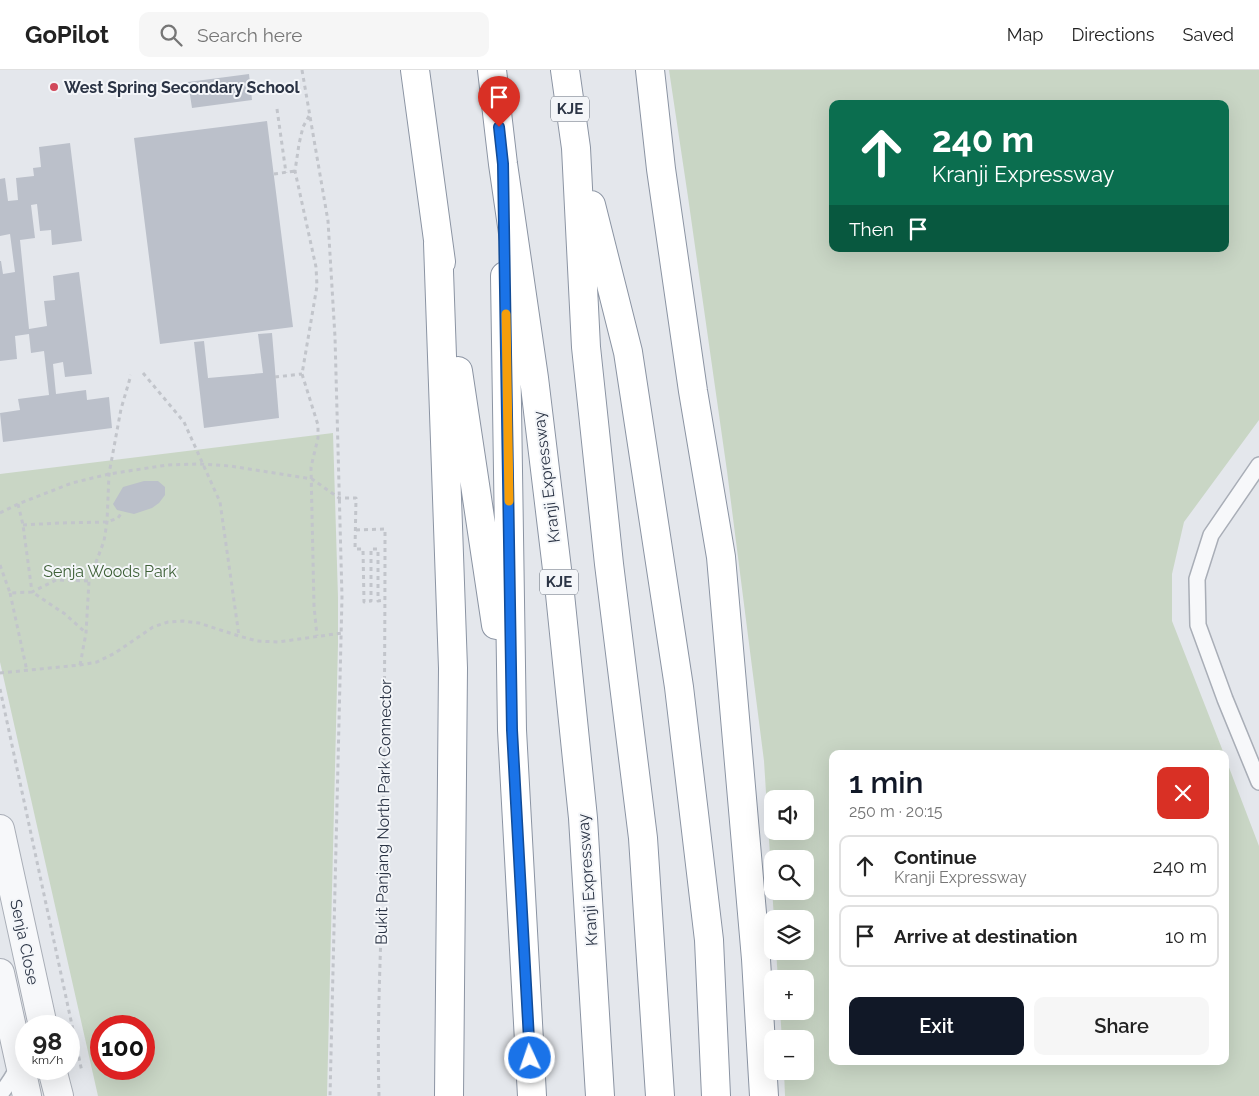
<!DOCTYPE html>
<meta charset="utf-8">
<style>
:root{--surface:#fff;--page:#f6f6f6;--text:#222;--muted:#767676;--line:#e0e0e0;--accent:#111827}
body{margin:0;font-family:Raleway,sans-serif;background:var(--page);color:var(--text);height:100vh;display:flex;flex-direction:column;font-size:19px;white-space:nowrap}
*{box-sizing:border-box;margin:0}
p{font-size:16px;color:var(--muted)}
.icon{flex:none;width:28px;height:28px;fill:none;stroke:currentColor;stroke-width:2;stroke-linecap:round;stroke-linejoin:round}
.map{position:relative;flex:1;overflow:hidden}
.sheet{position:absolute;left:829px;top:680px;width:400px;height:315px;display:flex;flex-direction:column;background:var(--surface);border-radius:10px;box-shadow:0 5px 20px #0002}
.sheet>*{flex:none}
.hud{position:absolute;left:829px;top:30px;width:400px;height:152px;border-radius:10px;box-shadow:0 5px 20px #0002;background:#0b6e4f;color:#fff;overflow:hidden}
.tools{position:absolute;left:764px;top:720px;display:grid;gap:10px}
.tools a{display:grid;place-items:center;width:50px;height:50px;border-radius:10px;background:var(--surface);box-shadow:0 5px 20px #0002;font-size:25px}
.speed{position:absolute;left:15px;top:945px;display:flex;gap:10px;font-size:25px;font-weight:700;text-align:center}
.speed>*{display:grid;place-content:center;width:65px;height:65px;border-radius:50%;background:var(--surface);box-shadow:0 5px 20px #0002;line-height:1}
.speed small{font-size:12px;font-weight:400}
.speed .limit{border:8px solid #d22;background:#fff;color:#111}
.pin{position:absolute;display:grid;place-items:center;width:42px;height:42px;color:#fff;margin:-51px -21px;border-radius:50% 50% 50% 0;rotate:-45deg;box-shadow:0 0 5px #0007}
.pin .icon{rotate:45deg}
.me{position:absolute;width:55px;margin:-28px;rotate:357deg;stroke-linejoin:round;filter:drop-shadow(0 0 4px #0008)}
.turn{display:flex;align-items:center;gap:18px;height:105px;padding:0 20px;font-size:22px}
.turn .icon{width:65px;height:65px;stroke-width:2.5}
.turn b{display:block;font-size:35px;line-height:42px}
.then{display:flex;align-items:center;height:48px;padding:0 20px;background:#0003;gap:10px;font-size:19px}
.round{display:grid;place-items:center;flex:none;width:52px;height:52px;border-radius:10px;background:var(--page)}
.summary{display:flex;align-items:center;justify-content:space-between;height:85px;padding:0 20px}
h1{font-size:30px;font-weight:600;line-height:38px;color:var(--accent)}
.action{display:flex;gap:10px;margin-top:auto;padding:10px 20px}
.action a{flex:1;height:58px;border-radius:10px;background:var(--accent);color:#fff;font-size:20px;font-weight:600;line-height:58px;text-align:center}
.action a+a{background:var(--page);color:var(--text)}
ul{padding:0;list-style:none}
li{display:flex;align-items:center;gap:15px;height:62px;margin:0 10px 8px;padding:0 10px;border:2px solid var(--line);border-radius:10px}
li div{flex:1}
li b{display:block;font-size:19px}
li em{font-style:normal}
header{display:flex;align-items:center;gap:30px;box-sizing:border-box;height:70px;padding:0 25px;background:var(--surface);border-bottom:1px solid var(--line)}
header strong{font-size:24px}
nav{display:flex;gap:28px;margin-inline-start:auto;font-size:18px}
.search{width:350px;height:45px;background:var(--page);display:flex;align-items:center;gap:12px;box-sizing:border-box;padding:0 18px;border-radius:10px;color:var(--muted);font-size:19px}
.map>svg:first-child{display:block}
.green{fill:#c9d6c5;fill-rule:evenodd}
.building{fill:#bbc0ca}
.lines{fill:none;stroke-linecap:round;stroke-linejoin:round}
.service-casing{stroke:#a9aeb7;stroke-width:18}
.minor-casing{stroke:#a9aeb7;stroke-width:30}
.motorway-casing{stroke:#8b94a3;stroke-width:30}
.path{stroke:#c2c5cb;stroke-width:3;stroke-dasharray:4 4;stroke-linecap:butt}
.service{stroke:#f7f8fa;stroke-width:15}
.minor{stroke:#f7f8fa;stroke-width:28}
.motorway{stroke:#fff;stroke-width:28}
.route-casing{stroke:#114b97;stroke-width:12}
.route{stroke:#1a73e8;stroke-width:9}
.slow{stroke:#f59e0b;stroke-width:9}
.poi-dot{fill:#d1495b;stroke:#f4f6f9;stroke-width:2}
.labels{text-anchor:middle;stroke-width:4;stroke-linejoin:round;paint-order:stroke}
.shield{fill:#f4f6f9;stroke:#676e7b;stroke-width:1}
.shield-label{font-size:15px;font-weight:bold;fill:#2b3445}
.poi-label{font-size:16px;font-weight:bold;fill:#2b3445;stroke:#f4f6f9;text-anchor:start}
.street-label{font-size:16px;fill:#2b3445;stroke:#f4f6f9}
.park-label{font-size:16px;fill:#3f6138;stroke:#f4f6f9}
</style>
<header>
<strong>GoPilot</strong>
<div class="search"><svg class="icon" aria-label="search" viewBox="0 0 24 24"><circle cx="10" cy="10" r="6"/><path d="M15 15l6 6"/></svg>Search here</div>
<nav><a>Map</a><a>Directions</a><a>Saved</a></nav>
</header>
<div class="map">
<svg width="1259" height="1026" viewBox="0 0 1259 1026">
<rect width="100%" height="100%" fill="#e4e7ec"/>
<path class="green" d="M 669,0 L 1259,0 L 1259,350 L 1184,452 L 1172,504 L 1172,551 L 1224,684 L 832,684 L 832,991 L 1225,991 L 1225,687 L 1259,776 L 1259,1026 L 785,1026 L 784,1001 L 805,1001 L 805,969 L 782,969 L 780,941 L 805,941 L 805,909 L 778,909 L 776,881 L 805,881 L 805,849 L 774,849 L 764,691 L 727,401 L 688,127 ZM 832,34 L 1225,34 L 1225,179 L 832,179 ZM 772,729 L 805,729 L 805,761 L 772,761 ZM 772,789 L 805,789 L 805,821 L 772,821 Z
M 333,363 L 338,527 L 338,574 L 327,1026 L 98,1026 L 0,592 L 0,404 ZM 101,956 L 144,956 L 144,999 L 101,999 Z"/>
<path class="building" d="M 249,4 L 252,30 L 192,38 L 188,12 Z
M 267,51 L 293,257 L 160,274 L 134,68 Z
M 70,73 L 82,171 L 52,175 L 51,160 L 40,161 L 37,134 L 31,135 L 35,168 L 20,170 L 29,259 L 47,256 L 44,231 L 55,230 L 53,206 L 79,202 L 92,304 L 65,307 L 63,292 L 53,294 L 56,324 L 86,320 L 87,330 L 109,327 L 112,358 L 3,372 L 0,343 L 20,340 L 18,329 L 49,325 L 44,281 L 31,283 L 29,264 L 15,266 L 17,289 L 0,291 L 0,191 L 1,191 L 3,204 L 15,202 L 10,164 L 0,166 L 0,109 L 5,108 L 8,131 L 18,130 L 16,108 L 34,106 L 33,98 L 41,97 L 39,77 Z
M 272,263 L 279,348 L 204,358 L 194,272 L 204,271 L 208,308 L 263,303 L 258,264 Z
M 144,411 L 158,411 L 165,417 L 165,425 L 159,433 L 152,438 L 134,444 L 117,440 L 113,434 L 123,417 Z"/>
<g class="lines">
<g class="service-casing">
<path id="service" d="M 1259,395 L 1211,465 L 1197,509 L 1198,555 L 1225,629 L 1259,712
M 2,1022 C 9,1013 15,1005 19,993"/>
</g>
<g class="minor-casing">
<path id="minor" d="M 0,759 L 43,956
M 0,903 L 27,1026
M 52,999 L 59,1026"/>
</g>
<g class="motorway-casing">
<path id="motorway" d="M 415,0 L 441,192
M 492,0 L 503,94 L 534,308 L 560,524 L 583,748 L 600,1026
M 565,0 L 576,78 L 586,277 L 609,494 L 643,768 L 660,1026
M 650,0 L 661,99 L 693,321 L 721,487 L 756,889 L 764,1026
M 591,135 L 628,282 L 679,617 L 709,870 L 716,1026
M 438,173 L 453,598 L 449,1026
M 505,206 L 512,660 L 532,1026
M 458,301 L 496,555"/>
</g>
<path class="path" d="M 302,0 L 328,151 L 335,267 L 342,527 L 330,1026
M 277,39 L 286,103
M 309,46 L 303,57 L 299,74 L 295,101 L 316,197 L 317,216 L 302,304 L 318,355 L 318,368 L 311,397 L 314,536 L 317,566
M 274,104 L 295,101
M 143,303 L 184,352 L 220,432 L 239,566
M 275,307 L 302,304
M 18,434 L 23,455 L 32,522 L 56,510 L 89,511
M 0,443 L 18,434 L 72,413 L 109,404 L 167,395 L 200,394 L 230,396 L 312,409 L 339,428 L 356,428 L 355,479 L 363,479 L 364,532 L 371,531 L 371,479 L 378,479 L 378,531 L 385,530
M 23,455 L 59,453 L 107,452 L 118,448 L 122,442
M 356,460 L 385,459 C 385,584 384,708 382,833 C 380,897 377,962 379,1026
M 0,495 L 10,523 L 32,522 L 65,544 L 85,562
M 10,523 L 27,601
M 80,595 L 86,563 L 89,511 L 104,471 L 107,452 L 109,404 L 121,339 L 131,305
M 0,603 L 80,595 L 97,592 L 115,583 L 153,557 L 168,552 L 183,551 L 199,553 L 239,566 L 257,571 L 278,572 L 342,563
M 0,619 L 82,1002"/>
<use href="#service" class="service"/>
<use href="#minor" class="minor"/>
<use href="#motorway" class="motorway"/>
</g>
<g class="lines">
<g class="route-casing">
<path id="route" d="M 499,57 L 503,94 L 512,660 L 530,988"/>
</g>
<use href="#route" class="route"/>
<path class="slow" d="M 506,244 L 509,431"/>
</g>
<circle class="poi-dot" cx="54" cy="17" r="5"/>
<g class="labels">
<g class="shield">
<rect x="551" y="26.5" width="38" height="25" rx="4"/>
<rect x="540" y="499.5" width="38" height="25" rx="4"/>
</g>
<g class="shield-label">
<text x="570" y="44">KJE</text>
<text x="559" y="517">KJE</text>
</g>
<g class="poi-label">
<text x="64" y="23">West Spring Secondary School</text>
</g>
<g class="street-label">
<text transform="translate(546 407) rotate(-97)" y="6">Kranji Expressway</text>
<text transform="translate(383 742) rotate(-89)" y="6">Bukit Panjang North Park Connector</text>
<text transform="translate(587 810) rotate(-94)" y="6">Kranji Expressway</text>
<text transform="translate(25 872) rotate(78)" y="6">Senja Close</text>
</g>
<g class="park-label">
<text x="110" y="507">Senja Woods Park</text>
</g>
</g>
</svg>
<div class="tools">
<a><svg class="icon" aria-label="sound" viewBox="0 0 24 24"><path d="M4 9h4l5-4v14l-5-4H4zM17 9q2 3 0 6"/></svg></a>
<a><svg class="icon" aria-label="search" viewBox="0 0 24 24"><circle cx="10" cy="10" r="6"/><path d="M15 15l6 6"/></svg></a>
<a><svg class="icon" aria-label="layers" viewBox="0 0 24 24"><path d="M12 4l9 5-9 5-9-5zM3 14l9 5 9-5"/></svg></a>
<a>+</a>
<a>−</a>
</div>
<div class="speed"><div>98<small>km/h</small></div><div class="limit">100</div></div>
<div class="pin" style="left:499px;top:57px;background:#d93025"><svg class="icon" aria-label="arrive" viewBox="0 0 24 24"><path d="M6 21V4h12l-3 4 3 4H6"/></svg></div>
<svg class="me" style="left:530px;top:988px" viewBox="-20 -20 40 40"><circle r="17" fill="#1a73e8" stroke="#fff" stroke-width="3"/><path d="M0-11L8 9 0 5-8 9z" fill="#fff"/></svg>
<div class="hud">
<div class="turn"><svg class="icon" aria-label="ahead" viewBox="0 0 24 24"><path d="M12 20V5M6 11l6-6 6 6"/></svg><div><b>240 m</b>Kranji Expressway</div></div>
<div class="then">Then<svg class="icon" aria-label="arrive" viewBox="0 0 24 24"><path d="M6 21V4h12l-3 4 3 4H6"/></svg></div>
</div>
<section class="sheet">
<div class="summary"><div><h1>1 min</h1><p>250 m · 20:15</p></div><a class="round" style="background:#d93025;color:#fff"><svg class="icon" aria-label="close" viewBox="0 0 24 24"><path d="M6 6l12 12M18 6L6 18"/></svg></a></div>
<ul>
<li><svg class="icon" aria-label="ahead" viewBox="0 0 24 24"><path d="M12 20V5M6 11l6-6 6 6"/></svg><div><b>Continue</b><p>Kranji Expressway</p></div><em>240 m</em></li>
<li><svg class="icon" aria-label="arrive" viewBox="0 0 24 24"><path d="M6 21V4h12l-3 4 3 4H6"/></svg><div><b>Arrive at destination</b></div><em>10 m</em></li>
</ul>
<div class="action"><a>Exit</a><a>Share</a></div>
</section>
</div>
